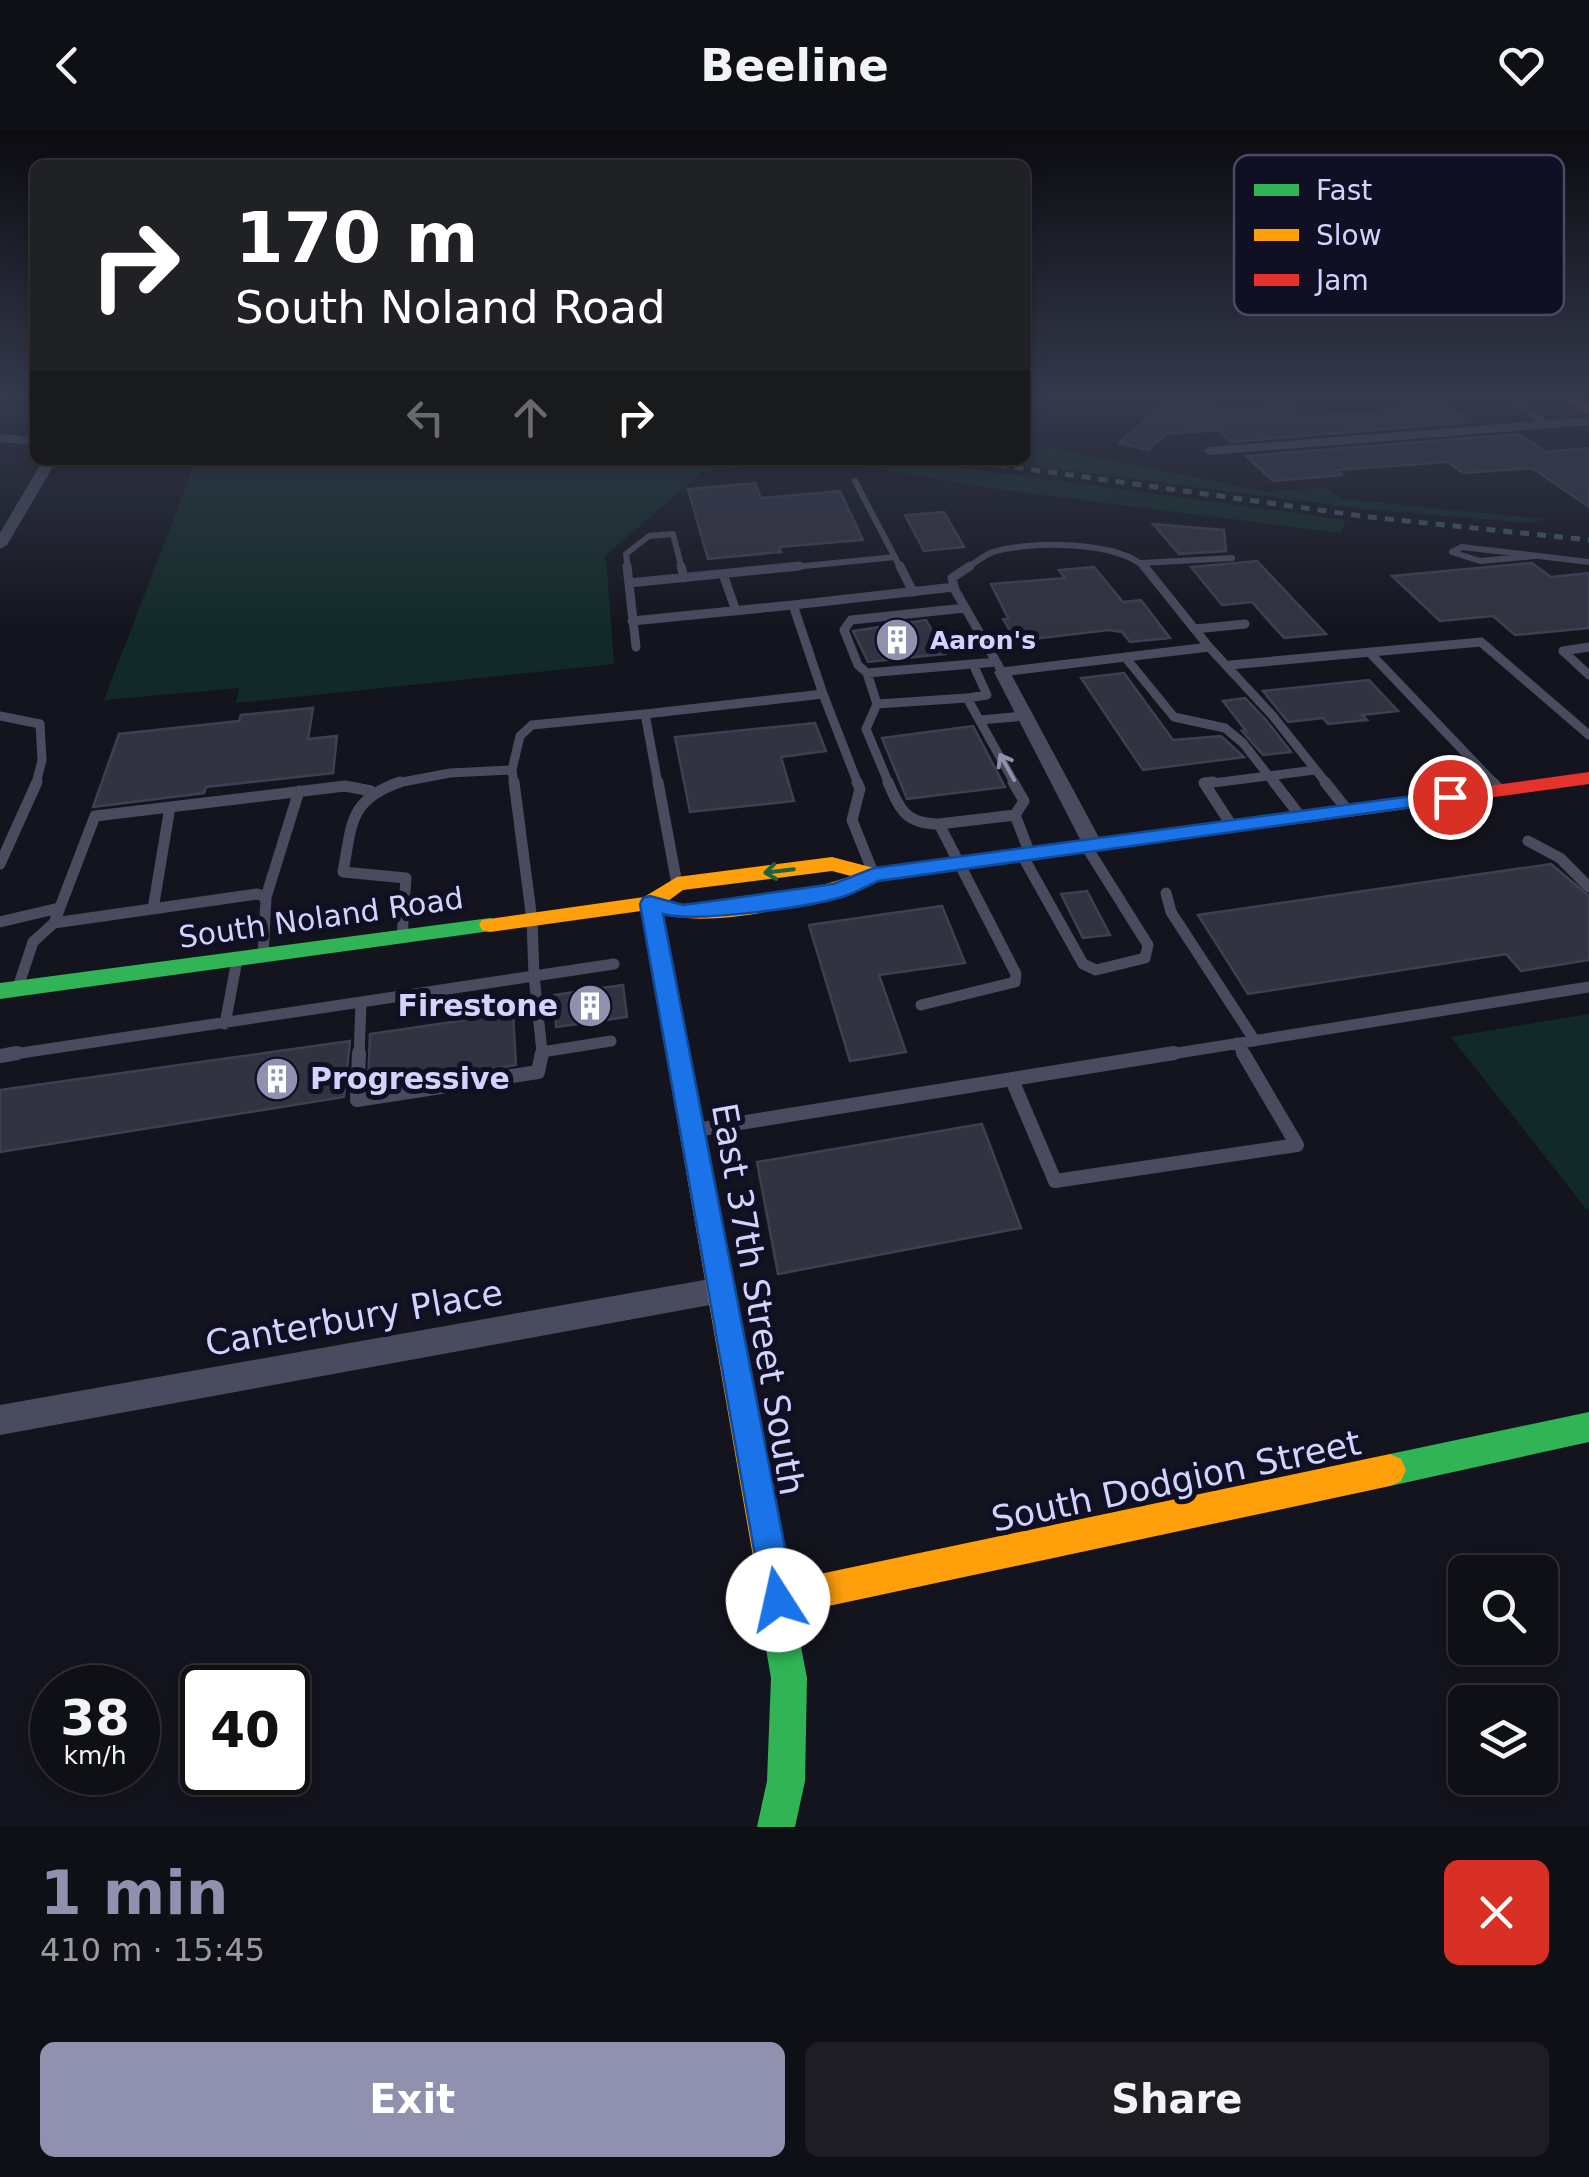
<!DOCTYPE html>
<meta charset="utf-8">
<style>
:root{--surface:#0f0f16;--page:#1d1d23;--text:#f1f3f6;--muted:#9b9ca1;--line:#2f2f35;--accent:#9091af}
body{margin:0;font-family:"DejaVu Sans",sans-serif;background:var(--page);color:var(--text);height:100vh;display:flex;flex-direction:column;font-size:38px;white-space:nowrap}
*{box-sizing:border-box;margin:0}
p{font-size:32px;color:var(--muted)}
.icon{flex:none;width:55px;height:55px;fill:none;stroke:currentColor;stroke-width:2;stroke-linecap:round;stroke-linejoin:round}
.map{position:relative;height:1697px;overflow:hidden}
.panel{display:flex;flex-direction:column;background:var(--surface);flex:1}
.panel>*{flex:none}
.banner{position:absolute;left:30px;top:30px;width:1000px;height:305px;border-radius:15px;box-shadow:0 5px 15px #0003,0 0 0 2px var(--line);background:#202124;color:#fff;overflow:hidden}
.tools{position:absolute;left:1448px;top:1425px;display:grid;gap:20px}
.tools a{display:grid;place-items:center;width:110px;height:110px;border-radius:15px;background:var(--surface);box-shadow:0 5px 15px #0003,0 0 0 2px var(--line);font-size:50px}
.speed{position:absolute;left:30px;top:1535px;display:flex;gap:20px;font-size:50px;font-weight:700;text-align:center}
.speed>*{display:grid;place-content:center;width:130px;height:130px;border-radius:50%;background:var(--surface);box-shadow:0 5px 15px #0003,0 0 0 2px var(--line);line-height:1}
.speed small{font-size:25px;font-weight:400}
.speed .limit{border:5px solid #111;border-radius:15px;background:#fff;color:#111}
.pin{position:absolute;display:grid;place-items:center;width:85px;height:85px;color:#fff;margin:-42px;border:5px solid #fff;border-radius:50%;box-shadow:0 2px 10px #0007}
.me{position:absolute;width:110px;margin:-55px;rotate:350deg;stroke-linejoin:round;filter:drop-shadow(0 0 8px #0008)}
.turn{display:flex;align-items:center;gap:35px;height:210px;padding:0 40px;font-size:45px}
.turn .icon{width:130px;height:130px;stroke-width:2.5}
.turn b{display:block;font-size:70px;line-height:85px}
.lanes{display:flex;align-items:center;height:95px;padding:0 40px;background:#0003;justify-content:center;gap:50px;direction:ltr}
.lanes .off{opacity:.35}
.round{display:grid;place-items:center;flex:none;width:105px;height:105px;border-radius:15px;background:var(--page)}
.summary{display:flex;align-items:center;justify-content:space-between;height:170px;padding:0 40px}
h1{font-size:60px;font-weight:700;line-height:75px;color:var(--accent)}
.primary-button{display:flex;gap:20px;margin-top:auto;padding:20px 40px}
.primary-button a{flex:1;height:115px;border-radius:15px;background:var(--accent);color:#fff;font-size:40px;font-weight:700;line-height:115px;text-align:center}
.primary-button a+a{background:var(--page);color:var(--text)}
header{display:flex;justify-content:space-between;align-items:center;height:130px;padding:0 40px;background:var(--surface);font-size:45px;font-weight:700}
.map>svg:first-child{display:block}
.green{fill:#122a27}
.building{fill:#323240;stroke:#3f3f52;stroke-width:2.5}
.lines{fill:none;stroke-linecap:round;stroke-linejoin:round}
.lane-far3{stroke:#494b5f;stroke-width:6}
.lane-far2{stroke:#494b5f;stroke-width:9}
.lane-far1{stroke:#494b5f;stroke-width:11}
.lane{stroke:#494b5f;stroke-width:14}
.street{fill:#494b5f;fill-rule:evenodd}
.fast{fill:#30b455;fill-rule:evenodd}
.slow{fill:#ff9f0a;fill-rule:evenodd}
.jam{fill:#e5322d;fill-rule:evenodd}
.rail{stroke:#415a65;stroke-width:5;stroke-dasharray:9 8;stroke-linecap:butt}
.oneway{stroke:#8e90ae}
.oneway2{stroke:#20623c}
.route{fill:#1a73e8;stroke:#114b97;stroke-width:2.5}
.labels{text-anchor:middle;stroke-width:10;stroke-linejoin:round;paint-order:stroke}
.far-poi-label{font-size:25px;font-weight:bold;fill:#d3d4fd;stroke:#100f23;text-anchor:start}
.street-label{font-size:30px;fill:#d3d4fd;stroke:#100f23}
.poi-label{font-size:30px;font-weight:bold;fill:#d3d4fd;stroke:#100f23;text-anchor:end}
.near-street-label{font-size:35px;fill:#d3d4fd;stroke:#100f23}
.key{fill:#100f23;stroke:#4a4a64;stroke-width:2.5}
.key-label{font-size:28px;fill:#d3d4fd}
</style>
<header><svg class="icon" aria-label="back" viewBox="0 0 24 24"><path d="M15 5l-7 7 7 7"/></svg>Beeline<svg class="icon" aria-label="heart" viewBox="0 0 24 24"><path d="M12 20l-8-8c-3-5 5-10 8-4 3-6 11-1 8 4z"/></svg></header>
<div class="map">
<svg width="1589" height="1697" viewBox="0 0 1589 1697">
<rect width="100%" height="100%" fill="#14141e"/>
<path class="green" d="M 1025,313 L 1268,362 L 1326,357 L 1341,369 L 1546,389 L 1530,393 L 1362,379 L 992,330 L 1025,330 Z
M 196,330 L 797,330 L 702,342 L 606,425 L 614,534 L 236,573 L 239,558 L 104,570 Z
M 824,330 L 907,330 L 1346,390 L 1341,403 L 1004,360 Z
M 1589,884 L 1589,1079 L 1587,1080 L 1451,907 Z"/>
<path class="building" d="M 1172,266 L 1206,266 L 1220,279 L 1291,274 L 1305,287 L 1412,280 L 1403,273 L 1440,270 L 1472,292 L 1231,312 L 1218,300 L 1166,304 L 1148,320 L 1119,313 Z
M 1519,304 L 1546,322 L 1589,318 L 1589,377 L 1532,338 L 1463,343 L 1447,332 L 1337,340 L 1343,345 L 1273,351 L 1246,326 Z
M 755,353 L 761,368 L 840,361 L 863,410 L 779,417 L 781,422 L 708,429 L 688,359 Z
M 944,382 L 964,417 L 924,421 L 905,385 Z
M 1153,394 L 1224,400 L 1226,421 L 1179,424 Z
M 1257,431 L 1326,504 L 1284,508 L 1252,472 L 1222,475 L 1191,437 Z
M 1532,433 L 1551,447 L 1589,443 L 1589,498 L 1515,505 L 1493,486 L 1440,491 L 1392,446 Z
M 1094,437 L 1123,472 L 1141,470 L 1170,508 L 1130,512 L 1122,502 L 1109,500 L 1016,511 L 1003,489 L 1008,488 L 991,454 L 1065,448 L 1059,440 Z
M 926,490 L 945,524 L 868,532 L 853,501 Z
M 1124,543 L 1173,610 L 1221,606 L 1244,627 L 1143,640 L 1081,548 Z
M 1369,550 L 1398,581 L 1362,585 L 1367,590 L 1328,594 L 1323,588 L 1288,592 L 1263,561 Z
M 1245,568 L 1266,590 L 1291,622 L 1263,625 L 1242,601 L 1246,601 L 1223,571 Z
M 313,578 L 308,609 L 337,606 L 333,643 L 206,657 L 204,663 L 93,677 L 119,604 L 239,591 L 241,585 Z
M 815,593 L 826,621 L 781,627 L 794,671 L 690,682 L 675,607 Z
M 973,596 L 1005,657 L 907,669 L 882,608 Z
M 1551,734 L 1589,766 L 1589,830 L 1521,841 L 1506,824 L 1248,864 L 1198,785 Z
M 1087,761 L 1110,805 L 1083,808 L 1061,764 Z
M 942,776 L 965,833 L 879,845 L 906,922 L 850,931 L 809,795 Z
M 623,855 L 627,887 L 556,897 L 554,865 Z
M 513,883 L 516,935 L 368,958 L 370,904 Z
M 350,911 L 344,967 L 0,1022 L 0,960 Z
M 982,994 L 1021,1098 L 778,1144 L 757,1032 Z"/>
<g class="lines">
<path class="lane-far3" d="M 1504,266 L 1547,294
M 855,351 L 901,439
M 1535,426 L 1480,431 L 1452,422 L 1462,417 L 1589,432
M 1141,433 L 1232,428
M 628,439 L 626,424 L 649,406 L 673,404 L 682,439
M 774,439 L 895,427
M 966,439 C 974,433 983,426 993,422 C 1027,411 1121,410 1146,439"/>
<path class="lane-far2" d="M 627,436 L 636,517
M 681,436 L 684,448
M 900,436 L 913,462
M 970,436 L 952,448 L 955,460 L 1002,542 L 1209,517
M 1144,436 L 1209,517
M 723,444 L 736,481
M 629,453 L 799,436
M 965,478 L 851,490 L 844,500 L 858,535 L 867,543 L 996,532
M 632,491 L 793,475
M 1195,499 L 1245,494
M 1209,517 L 1272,585 L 1327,654
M 1589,517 L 1563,521 L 1589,545
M 1369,522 L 1495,654
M 1125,527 L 1174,587 L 1225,598 L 1243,613 L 1275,654
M 973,534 L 987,565 L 967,568 L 1015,654
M 1230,535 L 1481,512 L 1589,605
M 867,543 L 877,574 L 866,599 L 889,654
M 823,564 L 793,475 L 954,457
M 877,574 L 967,568
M 0,586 L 40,594 L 42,630 L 36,654
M 980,590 L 1025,586
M 512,640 L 520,606 L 532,595 L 645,584
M 392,654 L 450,643 L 512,640 L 514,654
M 658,654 L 645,584 L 823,564 L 858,654
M 1205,654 L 1315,640"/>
<path class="lane-far1" d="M 400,652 C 348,670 352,695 343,742 L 406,748 L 402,807
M 658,652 L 677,754
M 857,652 L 860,659 L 852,690 L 874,745
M 888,652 C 900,680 906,694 939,694
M 1213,652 L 1204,653 L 1232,696
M 1274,652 L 1301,687
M 1325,652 L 1348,681
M 1492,652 L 1500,660
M 1015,685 L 1030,724
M 1528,711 L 1560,728 L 1589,757
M 1022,725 L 1083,834 L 1096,840 L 1145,828 L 1148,815 L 1086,716
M 0,734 L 37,652
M 1166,763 L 1171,782 L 1255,911
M 266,767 L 299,661
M 153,779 L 170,677
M 0,792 L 59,778
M 54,793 L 95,686 L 345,656 L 371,661
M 18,857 L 33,812 L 54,793 L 257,764 L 266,767 L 263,826
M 921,875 L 1015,852 L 1016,844 L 939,694 L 1015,685 L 1024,671 L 1013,652
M 225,894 L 237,830
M 611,911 L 542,922 L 534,846 L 614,834
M 1237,913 L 1245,926
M 1,926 L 534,846 L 532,790 L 514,652
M 359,926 L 361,873
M 541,926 L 542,922
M 1159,926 L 1589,857"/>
<path class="lane" d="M 359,923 L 357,970 L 538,942 L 542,923
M 0,926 L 17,923
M 1012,950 L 1055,1051 L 1297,1015 L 1243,923
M 696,1000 L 1174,923"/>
<path class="street" d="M 1589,287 L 1589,295 L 1209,325 L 1203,321 L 1209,317 Z
M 0,304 L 35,307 L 35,315 L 0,312 Z
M 43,330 L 57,330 L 7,415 L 0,419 L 0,403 Z
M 1002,537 L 1010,542 L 1103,715 L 1100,720 L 1093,721 L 1083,715 L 994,542 Z
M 721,1147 L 731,1151 L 735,1160 L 731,1169 L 721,1173 L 0,1305 L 0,1275 Z"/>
<path class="fast" d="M 490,788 L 498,790 L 501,795 L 498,800 L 0,869 L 0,853 Z
M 1589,1282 L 1589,1312 L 1390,1356 L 1379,1351 L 1374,1340 L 1379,1329 L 1390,1324 Z
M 769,1421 L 781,1426 L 786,1438 L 807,1548 L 805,1651 L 795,1697 L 757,1697 L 767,1651 L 771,1548 L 752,1438 L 757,1426 Z"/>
<path class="slow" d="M 1290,683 L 1300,689 L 1297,693 L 877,751 C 825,771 716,800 663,784 L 786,1438 L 781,1450 L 769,1455 L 757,1450 L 641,781 L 490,802 L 482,800 L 479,795 L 482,790 L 644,767 L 677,747 L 832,727 L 874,738 ZM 832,741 L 851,746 C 810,761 708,783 668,771 L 683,760 Z
M 1390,1324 L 1401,1329 L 1406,1340 L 1401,1351 L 1390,1356 L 777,1487 L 765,1482 L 760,1470 L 765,1458 L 777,1453 Z"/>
<path class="jam" d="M 1561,266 L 1576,266 L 1589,275 L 1589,284 Z
M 1589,642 L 1589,654 L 1290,695 L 1280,689 L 1290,683 Z"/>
<path class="rail" d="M 964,330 L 1369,387 L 1589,410"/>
</g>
<defs><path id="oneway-shaft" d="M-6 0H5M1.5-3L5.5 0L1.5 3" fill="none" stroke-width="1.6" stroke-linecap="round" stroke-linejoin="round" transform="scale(2.5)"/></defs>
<use class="oneway" href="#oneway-shaft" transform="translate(1007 637) rotate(-119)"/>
<use class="oneway2" href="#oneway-shaft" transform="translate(779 741) rotate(173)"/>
<linearGradient id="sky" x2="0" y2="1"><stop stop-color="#0b0b10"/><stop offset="0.53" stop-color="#343a4c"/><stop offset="1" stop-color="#343a4c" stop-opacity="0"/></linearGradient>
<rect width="1589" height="504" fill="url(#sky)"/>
<path class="route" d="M 1450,661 L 1456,663 L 1456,671 L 878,751 C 867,756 855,763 842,767 C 809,777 694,793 663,784 L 795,1470 L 790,1482 L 778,1487 L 765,1482 L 640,774 L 643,768 L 650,766 L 683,775 L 713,771 L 833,754 L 874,738 Z"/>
<defs>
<g id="building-disc" transform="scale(2.25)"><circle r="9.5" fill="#9091af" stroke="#100f23"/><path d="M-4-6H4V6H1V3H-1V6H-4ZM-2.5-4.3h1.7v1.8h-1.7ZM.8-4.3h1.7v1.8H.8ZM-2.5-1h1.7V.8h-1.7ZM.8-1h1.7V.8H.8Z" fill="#fff"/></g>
</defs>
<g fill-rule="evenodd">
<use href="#building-disc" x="897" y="510"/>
<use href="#building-disc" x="590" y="876"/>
<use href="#building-disc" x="277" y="949"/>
</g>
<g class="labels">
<g class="far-poi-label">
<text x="930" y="519">Aaron's</text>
</g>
<g class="street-label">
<text transform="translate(321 788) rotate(-8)" y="10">South Noland Road</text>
</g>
<g class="poi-label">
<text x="558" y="886">Firestone</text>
<text x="310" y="959" text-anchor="start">Progressive</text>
</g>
<g class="near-street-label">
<text transform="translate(758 1169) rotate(80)" y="12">East 37th Street South</text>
<text transform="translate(354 1188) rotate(-10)" y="12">Canterbury Place</text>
<text transform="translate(1176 1351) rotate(-12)" y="12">South Dodgion Street</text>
</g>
</g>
<rect x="1234" y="25" width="330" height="160" rx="15" class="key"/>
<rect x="1254" y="54" width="45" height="12" fill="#30b455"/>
<rect x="1254" y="99" width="45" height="12" fill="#ff9f0a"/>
<rect x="1254" y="144" width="45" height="12" fill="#e5322d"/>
<g class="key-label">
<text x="1316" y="70">Fast</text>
<text x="1316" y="115">Slow</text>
<text x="1316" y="160">Jam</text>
</g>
</svg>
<div class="tools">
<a><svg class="icon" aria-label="search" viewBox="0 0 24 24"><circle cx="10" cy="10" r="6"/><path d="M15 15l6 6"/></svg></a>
<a><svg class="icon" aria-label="layers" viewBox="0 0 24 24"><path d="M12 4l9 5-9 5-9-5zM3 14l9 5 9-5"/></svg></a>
</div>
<div class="speed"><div>38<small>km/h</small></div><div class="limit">40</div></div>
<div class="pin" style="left:1450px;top:667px;background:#d93025"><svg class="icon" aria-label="arrive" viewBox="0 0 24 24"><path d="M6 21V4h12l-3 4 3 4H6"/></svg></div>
<svg class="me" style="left:778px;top:1470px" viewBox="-20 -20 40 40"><circle r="19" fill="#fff"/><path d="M0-13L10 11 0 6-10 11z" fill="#1a73e8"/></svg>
<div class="banner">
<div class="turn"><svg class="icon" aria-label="right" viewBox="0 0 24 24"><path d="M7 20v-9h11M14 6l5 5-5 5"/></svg><div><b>170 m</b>South Noland Road</div></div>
<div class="lanes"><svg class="icon off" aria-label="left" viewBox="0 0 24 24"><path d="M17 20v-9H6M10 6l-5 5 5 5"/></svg><svg class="icon off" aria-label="ahead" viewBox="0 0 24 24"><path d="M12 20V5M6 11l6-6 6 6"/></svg><svg class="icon" aria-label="right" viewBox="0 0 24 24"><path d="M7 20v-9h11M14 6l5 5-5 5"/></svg></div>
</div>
</div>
<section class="panel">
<div class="summary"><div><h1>1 min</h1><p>410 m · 15:45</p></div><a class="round" style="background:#d93025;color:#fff"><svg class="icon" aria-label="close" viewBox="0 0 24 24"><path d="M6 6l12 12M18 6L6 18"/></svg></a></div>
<div class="primary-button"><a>Exit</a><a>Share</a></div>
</section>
